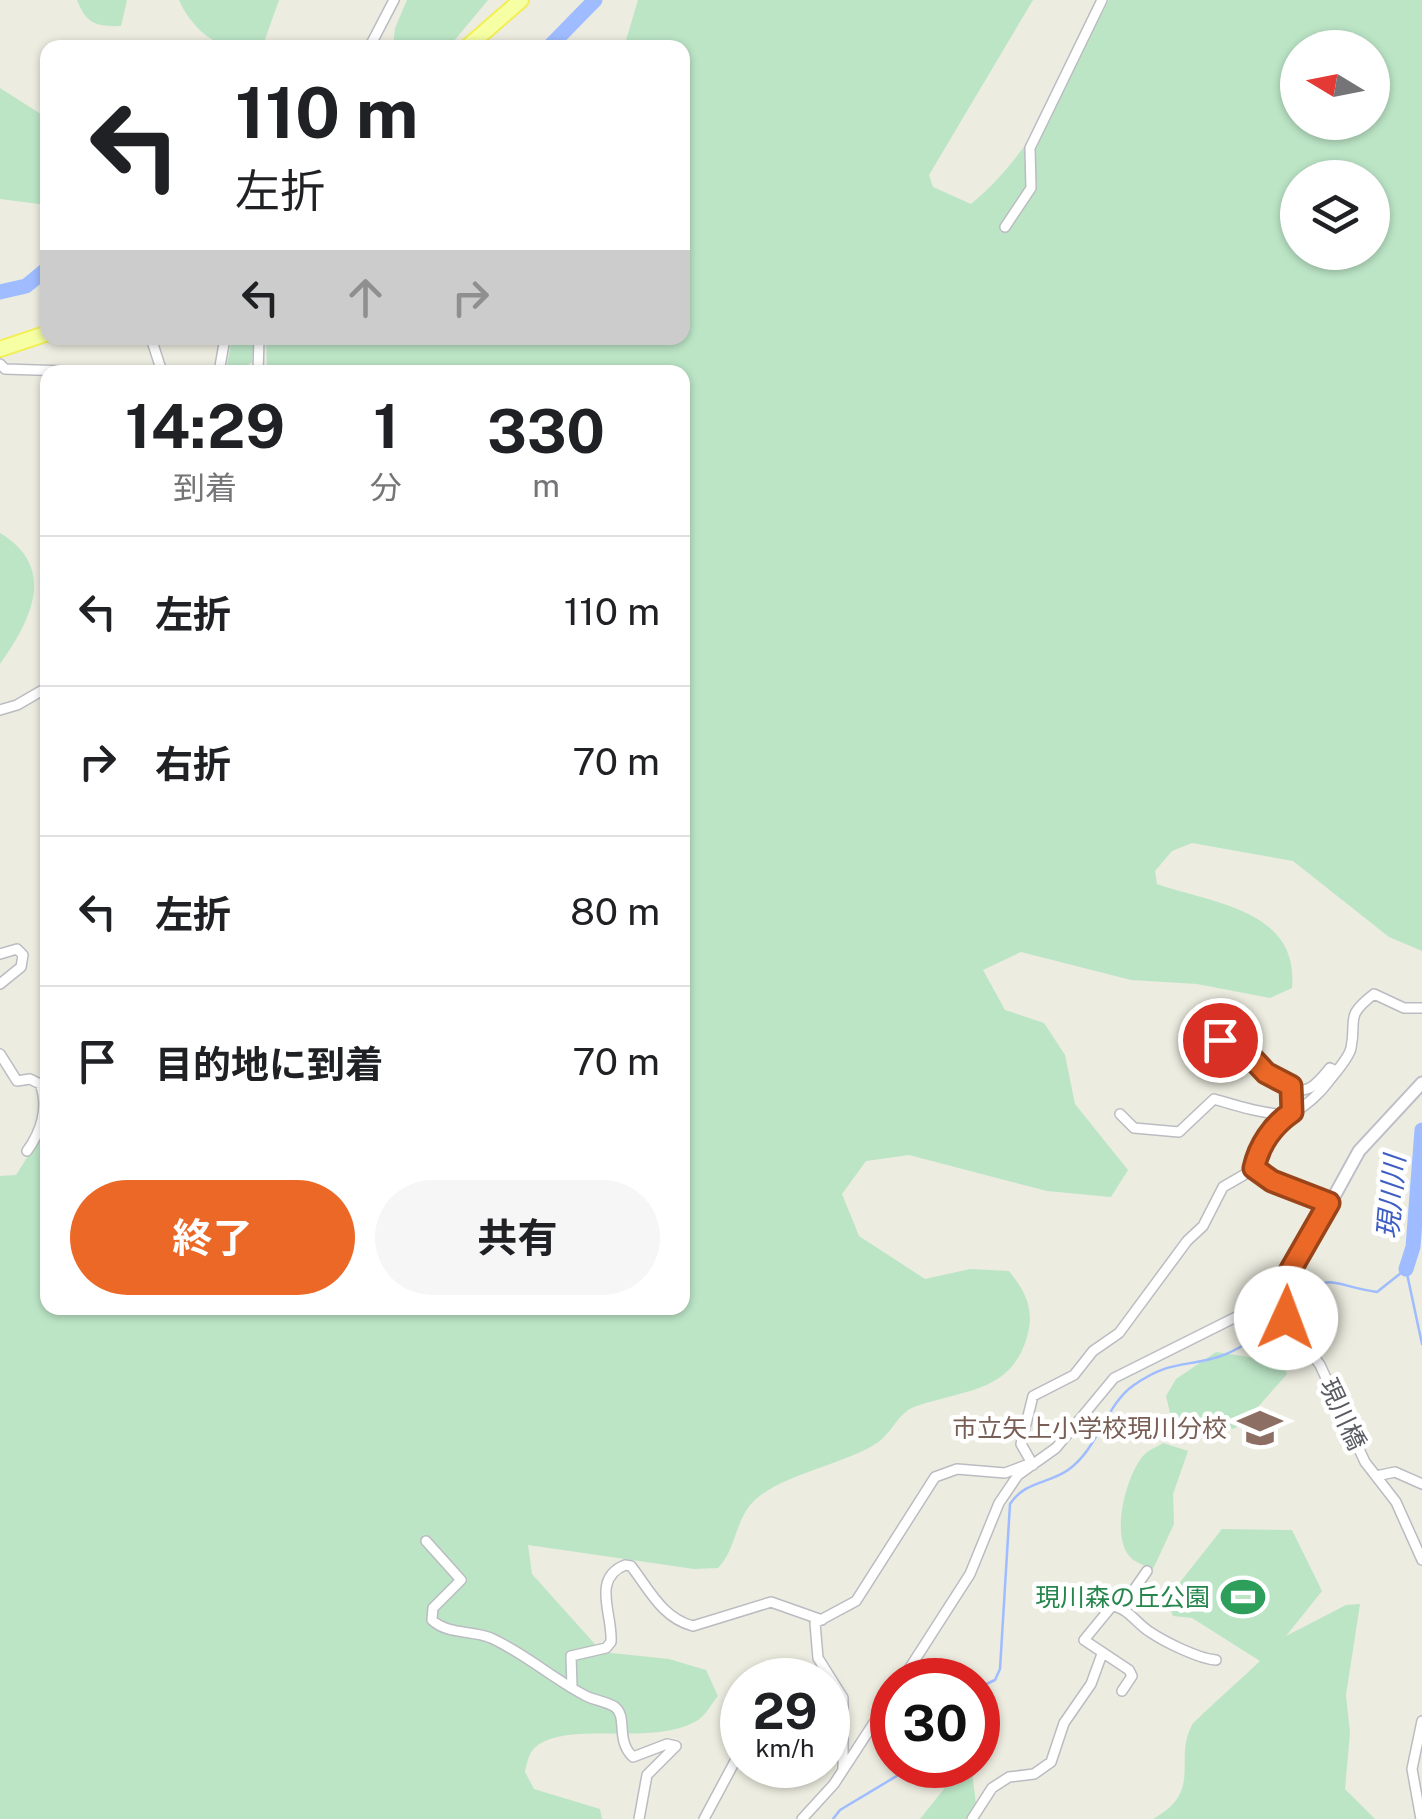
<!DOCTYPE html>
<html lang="ja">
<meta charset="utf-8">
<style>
:root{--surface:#fff;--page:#f6f6f6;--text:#202124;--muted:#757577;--line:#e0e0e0;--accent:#eb6827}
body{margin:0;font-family:"Public Sans","Noto Sans JP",sans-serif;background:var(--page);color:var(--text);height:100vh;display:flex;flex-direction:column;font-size:38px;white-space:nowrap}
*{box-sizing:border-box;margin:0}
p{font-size:32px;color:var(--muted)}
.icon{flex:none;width:55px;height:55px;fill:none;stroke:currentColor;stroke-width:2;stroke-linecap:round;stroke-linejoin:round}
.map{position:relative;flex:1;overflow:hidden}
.panel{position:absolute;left:40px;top:365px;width:650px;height:950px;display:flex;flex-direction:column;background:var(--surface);border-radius:20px;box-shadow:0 2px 8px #0004}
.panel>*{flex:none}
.banner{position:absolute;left:40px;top:40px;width:650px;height:305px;border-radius:20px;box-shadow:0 2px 8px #0004;background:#fff;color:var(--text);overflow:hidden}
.needle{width:65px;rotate:280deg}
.tools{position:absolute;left:1280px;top:30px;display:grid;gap:20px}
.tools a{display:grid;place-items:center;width:110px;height:110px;border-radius:50%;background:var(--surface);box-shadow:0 2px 8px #0004;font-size:50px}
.speed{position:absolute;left:720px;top:1658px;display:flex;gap:20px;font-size:50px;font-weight:700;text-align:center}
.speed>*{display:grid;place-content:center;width:130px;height:130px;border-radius:50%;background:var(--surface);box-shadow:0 2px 8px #0004;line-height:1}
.speed small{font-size:25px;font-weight:400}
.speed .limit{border:15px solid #d22;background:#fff;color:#111}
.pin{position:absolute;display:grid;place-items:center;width:85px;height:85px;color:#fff;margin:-42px;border:5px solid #fff;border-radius:50%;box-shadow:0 2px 10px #0007}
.me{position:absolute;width:110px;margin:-55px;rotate:2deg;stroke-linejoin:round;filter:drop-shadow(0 0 8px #0008)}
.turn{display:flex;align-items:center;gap:35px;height:210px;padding:0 30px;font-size:45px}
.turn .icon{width:130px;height:130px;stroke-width:2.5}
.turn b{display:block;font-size:70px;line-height:85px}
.lanes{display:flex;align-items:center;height:95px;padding:0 30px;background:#0003;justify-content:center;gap:50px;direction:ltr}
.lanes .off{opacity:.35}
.eta{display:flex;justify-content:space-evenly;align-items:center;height:170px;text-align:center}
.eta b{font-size:60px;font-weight:700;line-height:70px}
.action{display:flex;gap:20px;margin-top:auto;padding:20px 30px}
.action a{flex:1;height:115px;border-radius:60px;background:var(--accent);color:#fff;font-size:40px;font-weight:700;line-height:115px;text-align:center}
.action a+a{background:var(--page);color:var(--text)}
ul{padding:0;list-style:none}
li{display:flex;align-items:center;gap:30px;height:150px;padding:0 30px;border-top:2px solid var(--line)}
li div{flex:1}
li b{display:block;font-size:38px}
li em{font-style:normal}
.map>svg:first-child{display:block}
.green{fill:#bce5c6;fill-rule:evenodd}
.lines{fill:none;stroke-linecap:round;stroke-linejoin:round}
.stream{stroke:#9ebcff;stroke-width:2.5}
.river{stroke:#9ebcff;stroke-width:15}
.street-casing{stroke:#bbbcc2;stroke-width:12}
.secondary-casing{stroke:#bdbec7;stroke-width:15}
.primary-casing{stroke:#f3ef52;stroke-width:18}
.street{stroke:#fff;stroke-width:9}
.secondary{stroke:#fff;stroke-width:11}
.primary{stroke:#f6ffa3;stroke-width:14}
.route-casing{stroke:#994419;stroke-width:25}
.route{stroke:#eb6827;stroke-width:18}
.labels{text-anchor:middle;stroke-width:9;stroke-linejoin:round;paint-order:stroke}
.street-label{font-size:25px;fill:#595b62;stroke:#fff}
.education-label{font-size:25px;fill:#785e54;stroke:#fff;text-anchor:end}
.leisure-label{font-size:25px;fill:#27864d;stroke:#fff;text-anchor:end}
.water-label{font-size:28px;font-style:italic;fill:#3f5ec4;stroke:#fff}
</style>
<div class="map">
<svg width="1422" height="1819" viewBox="0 0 1422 1819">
<rect width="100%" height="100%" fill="#ecece0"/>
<path class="green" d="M 77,0 L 127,0 L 121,26 C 97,27 86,24 77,0 Z
M 179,0 L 279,0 L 263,45 C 226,59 193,32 179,0 Z
M 407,0 L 488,0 L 449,47 L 393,47 L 395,28 Z
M 638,0 L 1033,0 L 929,175 L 933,187 L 971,204 C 1034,152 1071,70 1109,0 L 1422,0 L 1422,951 L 1389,937 L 1293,861 L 1192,843 L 1172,851 L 1155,871 L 1157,884 C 1215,904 1299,910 1292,988 L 1270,998 L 1197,984 L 1131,980 L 1021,952 L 983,970 L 1005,1010 L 1044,1023 L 1065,1055 L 1075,1104 L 1128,1170 L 1111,1197 L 1047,1191 L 909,1155 L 866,1161 L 842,1194 L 859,1236 L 925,1279 L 970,1269 L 1009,1271 C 1025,1291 1034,1308 1028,1333 C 1013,1394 963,1389 914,1407 C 899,1412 891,1434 877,1443 C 845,1464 777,1476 753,1502 C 735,1520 736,1550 718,1568 L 694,1569 L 528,1545 L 532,1574 L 602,1652 L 669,1659 L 706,1670 L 718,1696 C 712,1703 706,1715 698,1720 C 654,1747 573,1721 538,1745 C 529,1751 527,1762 525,1772 L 534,1789 L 600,1809 L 602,1819 L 0,1819 L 0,1176 L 16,1175 L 47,1126 L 48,1308 L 682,1308 L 682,372 L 267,372 L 266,338 L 682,338 L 682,48 L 624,47 ZM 1298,48 L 1372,48 L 1372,122 L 1298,122 ZM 1298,178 L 1372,178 L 1372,252 L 1298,252 Z
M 0,88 L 47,118 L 47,205 L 0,199 Z
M 232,338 L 254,338 L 252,362 L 241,371 L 226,370 Z
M 0,533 C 58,568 31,620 0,664 Z
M 1216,1352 L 1282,1362 L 1287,1374 L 1243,1424 L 1233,1429 L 1171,1417 L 1166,1396 L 1176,1379 Z
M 1163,1443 L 1188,1451 L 1173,1494 L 1174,1524 L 1153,1569 C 1147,1566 1137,1563 1132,1559 C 1109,1538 1126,1476 1143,1456 C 1148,1450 1157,1447 1163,1443 Z
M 1222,1529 L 1292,1530 L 1322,1591 L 1286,1636 L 1346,1605 L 1360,1604 L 1346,1695 L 1350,1733 L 1345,1789 L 1375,1819 L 1153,1819 C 1204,1791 1173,1760 1192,1725 C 1194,1721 1250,1671 1260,1661 L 1192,1618 L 1173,1616 L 1166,1600 Z
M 963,1765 L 971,1765 L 978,1819 L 920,1819 Z"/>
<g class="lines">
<path class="stream" d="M 1286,1314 C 1327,1267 1325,1284 1377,1292 L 1406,1269 L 1422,1344
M 978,1688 L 995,1680 L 1000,1669 L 1010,1504 C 1025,1481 1048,1484 1068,1470 C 1099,1448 1105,1405 1134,1385 C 1172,1359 1185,1368 1221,1356 C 1243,1348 1262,1334 1280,1319
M 833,1819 L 840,1810 L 915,1765"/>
<path class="river" d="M 548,48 L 595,0
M 0,292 L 26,286 L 48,268
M 1406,1269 L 1413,1247 L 1422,1130"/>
<g class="street-casing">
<path id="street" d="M 369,48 L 394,0
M 1005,227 L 1031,188 L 1030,148 L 1102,0
M 151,338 L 162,372
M 0,364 L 5,369 L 97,372
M 219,372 L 225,338
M 258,372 L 259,338
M 0,710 L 17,705 L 48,687
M 0,954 L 17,949 L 23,955 L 21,967 L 0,984
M 1220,1039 L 1236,1041 C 1252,1056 1280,1097 1307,1089 C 1315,1087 1324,1075 1330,1068 L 1336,1071
M 0,1054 L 17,1081 L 30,1079 L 40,1084 C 49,1107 41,1132 27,1151
M 1120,1114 L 1134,1128 L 1179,1132 L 1214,1099 C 1241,1107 1259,1113 1287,1115
M 1254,1169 C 1264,1119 1303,1117 1329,1081 C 1335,1073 1349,1058 1351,1048 C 1357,1019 1344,1017 1374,994 L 1404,1008 L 1422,1008
M 1033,1465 L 1021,1444 L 1033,1396 L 1074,1375 L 1093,1351 L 1119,1333 L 1187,1241 L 1203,1226 L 1223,1187 L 1254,1169 L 1272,1181 L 1329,1203
M 1376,1476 L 1395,1472 L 1422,1484
M 426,1541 L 461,1580 L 433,1608 L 432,1620 C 448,1635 472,1630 491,1638 C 526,1654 553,1679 586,1696 C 594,1700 608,1702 615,1707 C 628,1717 615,1740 633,1757 L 667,1744 L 676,1746 L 647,1775 L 639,1819
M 1122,1607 L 1147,1571
M 902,1680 L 970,1574 L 999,1503 L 1018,1475 L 1056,1448 L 1114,1378 L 1256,1307 L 1275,1304 L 1320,1365 L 1365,1462 L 1396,1502 L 1422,1560
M 572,1686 L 571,1656 L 606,1648 L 611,1642 C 613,1614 591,1579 625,1565 L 631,1566 C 649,1589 662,1618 693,1626 L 771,1602 L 822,1620
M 1122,1691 L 1132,1676 L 1129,1670 L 1084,1640 L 1112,1606 C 1127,1607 1137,1624 1150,1632 C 1165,1642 1199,1659 1216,1660
M 843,1770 L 843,1698 L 818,1658 L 815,1623 L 856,1601 L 935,1477 L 957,1469 L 1005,1473 L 1026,1465
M 704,1819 L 742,1748
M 802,1819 L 834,1784 L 892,1695
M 972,1819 L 992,1788 L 1009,1777 L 1034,1774 L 1051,1762 L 1064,1723 L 1091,1684 L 1102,1654
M 1421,1819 L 1412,1769 L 1422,1721"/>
</g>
<g class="secondary-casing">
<path id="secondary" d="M 1275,1304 L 1359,1151 L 1422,1083"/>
</g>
<g class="primary-casing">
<path id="primary" d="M 466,48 L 521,0
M 0,349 L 48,333"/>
</g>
<use href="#street" class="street"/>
<use href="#secondary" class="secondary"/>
<use href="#primary" class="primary"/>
</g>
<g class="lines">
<g class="route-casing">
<path id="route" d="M 1220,1040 L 1236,1041 L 1266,1073 L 1291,1086 L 1292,1112 C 1273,1125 1259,1145 1254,1168 L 1272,1181 L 1329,1203 L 1278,1292 L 1275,1304 L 1286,1318"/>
</g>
<use href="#route" class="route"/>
</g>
<defs>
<g id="school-bare" transform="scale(3.45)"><path d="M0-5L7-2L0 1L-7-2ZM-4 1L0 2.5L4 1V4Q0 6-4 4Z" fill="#8d6e63" stroke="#fff" stroke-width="2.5" paint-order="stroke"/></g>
<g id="stadium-bare" transform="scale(3.45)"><path d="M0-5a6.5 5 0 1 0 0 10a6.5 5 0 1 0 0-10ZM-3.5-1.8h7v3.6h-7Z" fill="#2e9e5b" stroke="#fff" stroke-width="2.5" paint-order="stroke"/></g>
</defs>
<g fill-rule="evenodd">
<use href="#school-bare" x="1260" y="1428"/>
<use href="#stadium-bare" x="1243" y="1597"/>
</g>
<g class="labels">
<g class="street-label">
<text transform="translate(1343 1414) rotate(65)" y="9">現川橋</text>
</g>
<g class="education-label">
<text x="1227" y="1437">市立矢上小学校現川分校</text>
</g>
<g class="leisure-label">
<text x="1210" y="1606">現川森の丘公園</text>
</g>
<g class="water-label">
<text transform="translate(1391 1197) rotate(-85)" y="10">現川川</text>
</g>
</g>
</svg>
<div class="tools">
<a><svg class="needle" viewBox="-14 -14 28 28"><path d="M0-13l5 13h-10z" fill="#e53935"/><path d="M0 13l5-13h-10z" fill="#757577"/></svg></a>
<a><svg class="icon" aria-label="layers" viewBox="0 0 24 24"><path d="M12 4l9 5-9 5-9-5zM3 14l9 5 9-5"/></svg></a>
</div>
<div class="speed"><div>29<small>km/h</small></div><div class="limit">30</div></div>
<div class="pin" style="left:1220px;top:1040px;background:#d93025"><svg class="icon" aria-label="arrive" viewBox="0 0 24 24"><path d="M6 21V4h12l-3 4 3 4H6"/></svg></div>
<svg class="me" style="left:1286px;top:1318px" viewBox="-20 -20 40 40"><circle r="19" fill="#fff"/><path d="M0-13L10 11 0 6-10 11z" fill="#eb6827"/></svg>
<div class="banner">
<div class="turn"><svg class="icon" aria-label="left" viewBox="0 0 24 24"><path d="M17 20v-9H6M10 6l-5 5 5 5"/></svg><div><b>110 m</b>左折</div></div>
<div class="lanes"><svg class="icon" aria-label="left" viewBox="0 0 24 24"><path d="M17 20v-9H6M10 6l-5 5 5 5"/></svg><svg class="icon off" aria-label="ahead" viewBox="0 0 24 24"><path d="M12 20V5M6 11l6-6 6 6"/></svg><svg class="icon off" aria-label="right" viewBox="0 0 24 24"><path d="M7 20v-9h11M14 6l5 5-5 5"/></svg></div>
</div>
<section class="panel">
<div class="eta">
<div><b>14:29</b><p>到着</p></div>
<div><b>1</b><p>分</p></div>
<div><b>330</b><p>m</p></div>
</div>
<ul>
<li><svg class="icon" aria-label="left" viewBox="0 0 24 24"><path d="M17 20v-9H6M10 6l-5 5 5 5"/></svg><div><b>左折</b></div><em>110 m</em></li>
<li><svg class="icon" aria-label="right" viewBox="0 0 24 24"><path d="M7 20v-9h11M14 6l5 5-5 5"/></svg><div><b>右折</b></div><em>70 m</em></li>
<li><svg class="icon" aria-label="left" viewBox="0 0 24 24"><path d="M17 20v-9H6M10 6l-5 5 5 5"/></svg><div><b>左折</b></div><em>80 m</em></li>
<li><svg class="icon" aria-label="arrive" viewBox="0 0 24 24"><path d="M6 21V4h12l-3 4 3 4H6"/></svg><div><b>目的地に到着</b></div><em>70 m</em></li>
</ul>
<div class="action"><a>終了</a><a>共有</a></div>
</section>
</div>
